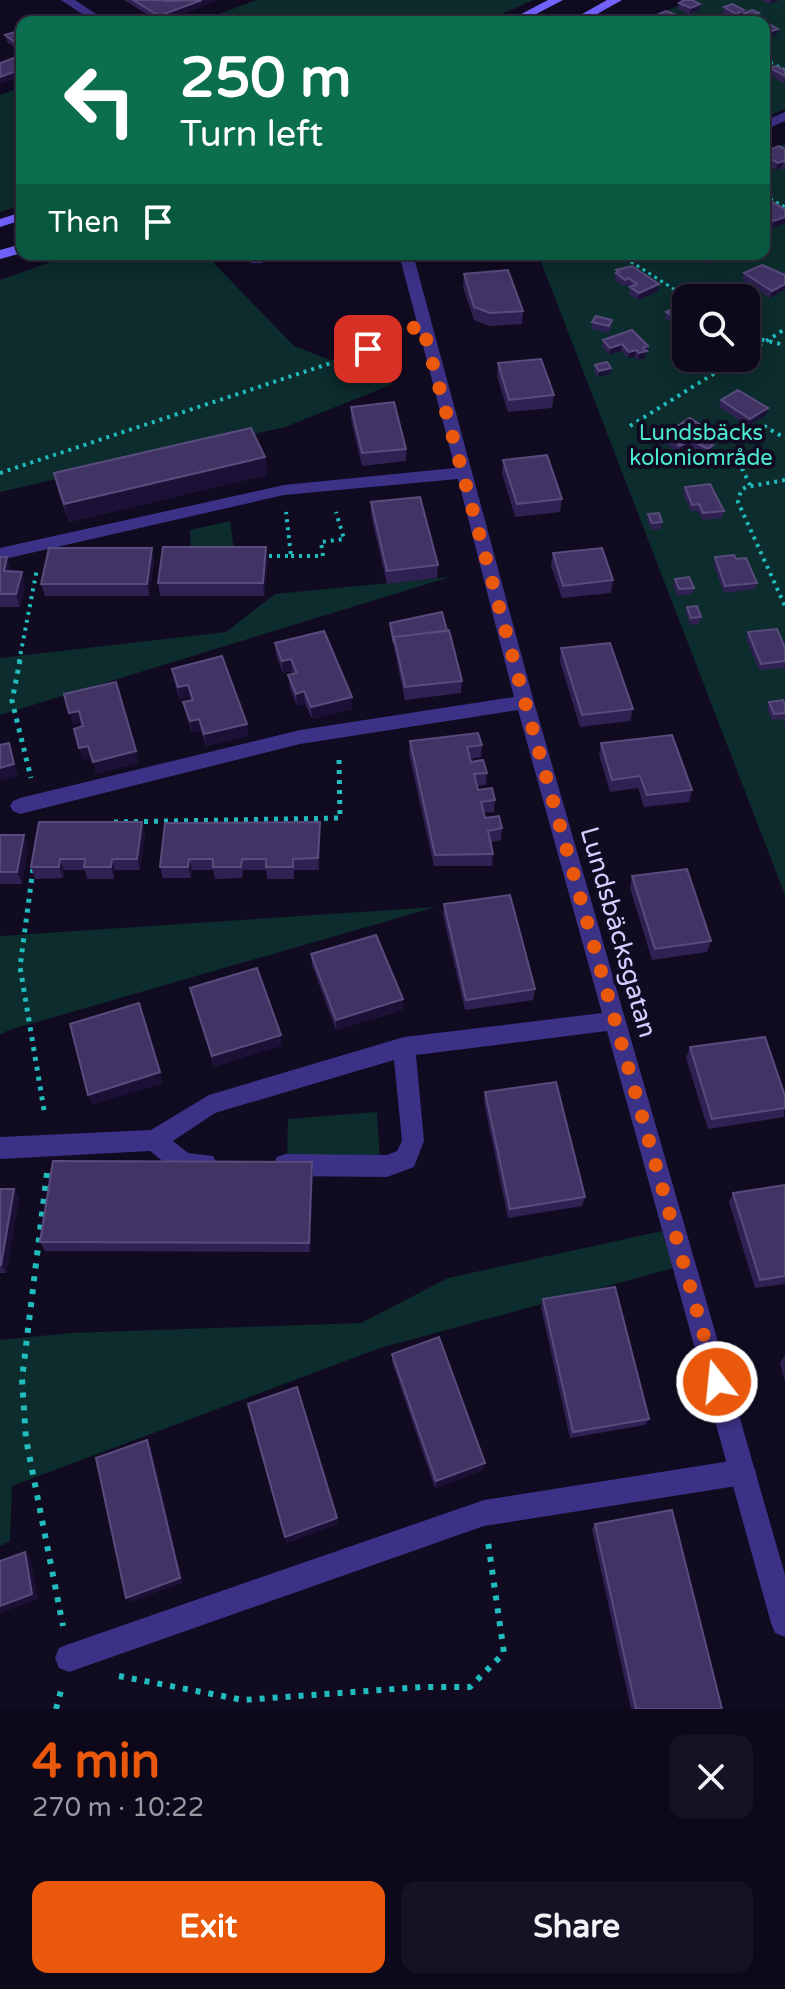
<!DOCTYPE html>
<meta charset="utf-8">
<style>
:root{--surface:#0d081a;--page:#161123;--text:#f1f3f6;--muted:#9a9aa2;--line:#2d2939;--accent:#ea580c}
body{margin:0;font-family:"Varela Round",sans-serif;background:var(--page);color:var(--text);height:100vh;display:flex;flex-direction:column;font-size:30px;white-space:nowrap}
*{box-sizing:border-box;margin:0}
p{font-size:26px;color:var(--muted)}
.icon{flex:none;width:44px;height:44px;fill:none;stroke:currentColor;stroke-width:2;stroke-linecap:round;stroke-linejoin:round}
.map{position:relative;height:1709px;overflow:hidden}
.details{display:flex;flex-direction:column;background:var(--surface);flex:1}
.details>*{flex:none}
.top-card{position:absolute;left:16px;top:16px;width:754px;height:244px;border-radius:16px;box-shadow:0 4px 20px #0003,0 0 0 2px var(--line);background:#0b6e4f;color:#fff;overflow:hidden}
.tools{position:absolute;left:672px;top:284px;display:grid;gap:16px}
.tools a{display:grid;place-items:center;width:88px;height:88px;border-radius:16px;background:var(--surface);box-shadow:0 4px 20px #0003,0 0 0 2px var(--line);font-size:40px}
.pin{position:absolute;display:grid;place-items:center;width:68px;height:68px;color:#fff;margin:-34px;border-radius:16px;box-shadow:0 4px 12px #0006}
.me{position:absolute;width:88px;margin:-44px;rotate:344deg;stroke-linejoin:round;filter:drop-shadow(0 0 6px #0008)}
.turn{display:flex;align-items:center;gap:28px;height:168px;padding:0 32px;font-size:36px}
.turn .icon{width:104px;height:104px;stroke-width:2.5}
.turn b{display:block;font-size:56px;line-height:68px}
.then{display:flex;align-items:center;height:76px;padding:0 32px;background:#0003;gap:16px;font-size:30px}
.round{display:grid;place-items:center;flex:none;width:84px;height:84px;border-radius:16px;background:var(--page)}
.head{display:flex;align-items:center;justify-content:space-between;height:136px;padding:0 32px}
h1{font-size:48px;font-weight:700;line-height:60px;color:var(--accent)}
.cta{display:flex;gap:16px;margin-top:auto;padding:16px 32px}
.cta a{flex:1;height:92px;border-radius:16px;background:var(--accent);color:#fff;font-size:32px;font-weight:700;line-height:92px;text-align:center}
.cta a+a{background:var(--page);color:var(--text)}
.map>svg:first-child{display:block}
.green{fill:#0d2c2d;fill-rule:evenodd}
.lines{fill:none;stroke-linecap:round;stroke-linejoin:round}
.path-far3{stroke:#21bcbe;stroke-width:3;stroke-dasharray:3 4;stroke-linecap:butt}
.path-far2{stroke:#21bcbe;stroke-width:4;stroke-dasharray:3 5;stroke-linecap:butt}
.path-far1{stroke:#21bcbe;stroke-width:5;stroke-dasharray:4 6;stroke-linecap:butt}
.path{stroke:#21bcbe;stroke-width:6;stroke-dasharray:5 8;stroke-linecap:butt}
.lane{fill:#3b3186;fill-rule:evenodd}
.street{fill:#3b3186;fill-rule:evenodd}
.secondary{fill:#7363ff;fill-rule:evenodd}
.wall{fill:#2f2252}
.shaded-wall{fill:#1b1137}
.building{fill:#413465;stroke:#584c7d;stroke-width:2}
.route{stroke:#ea580c;stroke-width:14;stroke-dasharray:0 25.2}
.labels{text-anchor:middle;stroke-width:8;stroke-linejoin:round;paint-order:stroke}
.far-park-label{font-size:22px;fill:#4cebcf;stroke:#110b22}
.street-label{font-size:26px;fill:#d6ccff;stroke:#110b22}
</style>
<div class="map">
<svg width="785" height="1709" viewBox="0 0 785 1709">
<rect width="100%" height="100%" fill="#110b22"/>
<path class="green" d="M 257,0 L 533,0 L 484,22 L 197,22 Z
M 690,0 L 785,0 L 785,109 L 764,118 L 764,22 L 643,22 Z
M 22,87 L 22,205 L 0,212 L 0,95 Z
M 785,144 L 785,895 L 538,254 L 764,254 L 764,153 ZM 686,298 L 746,298 L 746,358 L 686,358 Z
M 73,254 L 210,254 L 207,256 L 294,346 L 393,384 L 285,427 L 0,492 L 0,280 Z
M 230,521 L 234,550 L 191,549 L 190,530 Z
M 450,577 L 0,715 L 0,658 L 226,632 L 275,594 Z
M 436,907 L 9,1030 L 0,1035 L 0,936 Z
M 377,1112 L 380,1161 L 287,1159 L 288,1119 Z
M 662,1231 L 674,1268 L 380,1348 L 12,1486 L 10,1541 L 0,1546 L 0,1340 L 71,1333 L 361,1323 L 448,1278 Z"/>
<g class="lines">
<path class="path-far3" d="M 764,59 L 785,70
M 764,195 L 785,207
M 619,254 L 680,293"/>
<path class="path-far2" d="M 677,291 L 687,298
M 746,336 L 785,345
M 746,354 L 785,329
M 630,426 L 739,358
M 764,426 L 785,438
M 693,456 L 705,465 L 739,462 L 750,485
M 0,473 L 349,357 L 400,335
M 785,480 L 746,487 L 741,490 L 738,502 L 785,606
M 261,556 L 291,556 L 286,512
M 291,556 L 323,556 L 321,542 L 344,539 L 336,512
M 19,662 L 37,569"/>
<path class="path-far1" d="M 20,660 L 12,701 L 31,778
M 114,822 L 340,818 L 339,758
M 33,869 L 20,967 L 45,1116"/>
<path class="path" d="M 47,1173 L 22,1379 L 26,1439 L 63,1626
M 119,1676 L 243,1700 L 422,1687 L 470,1687 L 504,1653 L 488,1542
M 56,1709 L 62,1687"/>
<path class="lane" d="M 261,254 L 282,254 L 261,263 L 251,263 L 251,257 Z
M 743,1459 L 752,1463 L 756,1472 L 752,1481 L 743,1485 L 484,1526 L 69,1672 L 59,1668 L 55,1658 L 59,1648 L 69,1644 L 484,1500 Z"/>
<path class="street" d="M 61,0 L 75,0 L 108,22 L 94,22 Z
M 785,112 L 785,121 L 764,130 L 764,121 Z
M 399,254 L 413,254 L 534,702 L 785,1575 L 785,1637 L 775,1633 L 771,1623 L 607,1031 L 416,1055 L 424,1141 L 414,1167 L 387,1177 L 285,1176 L 277,1173 L 273,1165 L 277,1157 L 285,1154 L 387,1155 L 397,1151 L 402,1141 L 394,1060 L 215,1113 L 173,1141 L 188,1153 L 213,1156 L 217,1164 L 213,1172 C 186,1182 170,1167 150,1151 L 0,1159 L 0,1137 L 151,1130 L 209,1095 L 404,1037 L 602,1013 L 518,710 L 300,744 L 20,814 L 13,811 L 10,806 L 13,801 L 20,798 L 300,730 L 514,697 L 458,479 L 284,495 L 0,560 L 0,548 L 284,485 L 455,468 Z"/>
<path class="secondary" d="M 548,0 L 563,0 L 521,22 L 506,22 Z
M 607,0 L 622,0 L 583,22 L 568,22 Z
M 22,212 L 22,220 L 0,227 L 0,219 Z
M 22,244 L 22,253 L 0,259 L 0,250 Z"/>
</g>
<path class="wall" d="M 124,0 L 162,0 L 164,1 L 167,0 L 219,0 L 159,22 Z
M 761,0 L 780,0 L 770,4 Z
M 679,3 L 700,4 L 699,10 L 690,14 L 678,9 Z
M 724,7 L 744,10 L 743,17 L 735,20 L 723,14 Z
M 744,13 L 758,19 L 748,22 L 743,19 Z
M 659,14 L 679,16 L 678,22 L 660,22 L 658,20 Z
M 22,30 L 22,52 L 7,42 L 5,35 Z
M 770,68 L 785,70 L 785,82 L 783,83 L 769,75 Z
M 785,149 L 785,170 L 782,168 L 776,170 L 765,164 L 766,151 Z
M 764,205 L 785,209 L 785,223 L 772,228 L 764,224 Z
M 580,254 L 599,254 L 588,259 Z
M 700,254 L 726,254 L 709,264 L 699,258 Z
M 616,270 L 658,291 L 638,300 L 629,294 L 630,287 L 627,285 L 624,286 L 615,280 Z
M 744,273 L 785,275 L 785,290 L 770,298 L 743,280 Z
M 464,274 L 523,311 L 522,324 L 489,326 L 474,320 L 463,287 Z
M 686,304 L 686,333 L 665,318 L 666,312 Z
M 592,322 L 612,327 L 608,333 L 592,329 Z
M 603,340 L 648,346 L 645,358 L 638,360 L 635,357 L 628,358 L 621,351 L 609,355 L 602,347 Z
M 498,363 L 554,395 L 552,408 L 508,412 L 497,376 Z
M 595,365 L 611,368 L 610,374 L 598,377 L 594,372 Z
M 721,400 L 766,415 L 748,426 L 719,407 Z
M 351,407 L 406,449 L 406,461 L 362,466 L 351,420 Z
M 715,434 L 713,441 L 710,443 L 711,452 L 706,456 L 690,447 L 679,453 L 662,441 L 663,435 Z
M 265,457 L 267,475 L 69,522 L 58,491 L 54,473 Z
M 503,460 L 562,499 L 560,512 L 515,517 L 502,473 Z
M 685,487 L 724,511 L 722,518 L 702,520 L 698,511 L 691,511 L 683,494 Z
M 371,502 L 438,565 L 437,578 L 387,584 L 371,515 Z
M 648,514 L 662,522 L 661,529 L 651,530 L 647,520 Z
M 553,553 L 613,580 L 611,593 L 562,598 L 551,566 Z
M 0,557 L 7,557 L 10,572 L 22,572 L 25,584 L 20,607 L 0,607 Z
M 715,557 L 736,559 L 757,583 L 755,589 L 724,593 L 713,563 Z
M 268,560 L 264,596 L 160,596 L 158,583 Z
M 154,561 L 149,596 L 45,596 L 41,584 Z
M 675,579 L 694,588 L 692,594 L 677,596 L 673,586 Z
M 687,607 L 701,617 L 699,624 L 690,625 L 686,613 Z
M 390,623 L 462,681 L 461,693 L 405,700 L 390,629 Z
M 748,632 L 785,648 L 785,668 L 759,670 L 746,638 Z
M 275,643 L 352,697 L 352,709 L 312,719 L 305,704 L 297,706 L 290,688 L 288,675 L 293,674 L 292,671 L 283,673 L 276,655 Z
M 561,648 L 633,709 L 630,721 L 580,727 L 560,661 Z
M 172,669 L 247,724 L 248,736 L 206,746 L 201,731 L 192,733 L 186,714 L 183,702 L 191,700 L 190,697 L 180,699 L 174,681 Z
M 769,702 L 785,705 L 785,724 L 783,719 L 772,720 L 767,709 Z
M 410,741 L 482,745 L 481,757 L 470,759 L 471,762 L 487,773 L 486,785 L 477,786 L 478,790 L 495,800 L 494,812 L 484,813 L 485,818 L 502,828 L 501,840 L 491,842 L 493,854 L 492,866 L 434,866 L 409,754 Z
M 601,743 L 692,790 L 689,802 L 644,807 L 638,788 L 610,792 L 599,755 Z
M 142,822 L 145,834 L 140,870 L 115,870 L 114,879 L 87,879 L 85,870 L 64,870 L 63,878 L 35,879 L 31,867 Z
M 320,822 L 319,870 L 294,870 L 294,879 L 267,879 L 266,870 L 243,870 L 242,878 L 215,879 L 213,870 L 192,870 L 191,878 L 163,878 L 160,867 Z
M 0,835 L 28,847 L 22,884 L 0,884 Z
M 632,876 L 711,941 L 707,952 L 652,960 L 630,888 Z
M 444,904 L 535,989 L 533,1000 L 465,1010 L 443,915 Z
M 311,954 L 403,1010 L 336,1030 L 312,965 Z
M 190,988 L 282,1045 L 214,1067 Z
M 690,1047 L 785,1096 L 784,1117 L 708,1129 L 686,1058 Z
M 485,1092 L 585,1197 L 582,1206 L 508,1218 L 484,1102 Z
M 313,1172 L 310,1252 L 45,1251 L 40,1242 Z
M 785,1185 L 785,1284 L 755,1288 L 729,1202 L 733,1193 Z
M 0,1189 L 14,1189 L 19,1198 L 6,1273 L 0,1273 Z
M 543,1299 L 649,1419 L 645,1425 L 570,1438 L 541,1307 Z
M 392,1354 L 485,1463 L 483,1470 L 435,1488 L 392,1362 Z
M 785,1355 L 785,1381 L 780,1363 Z
M 595,1524 L 722,1709 L 631,1709 L 592,1529 Z"/>
<path class="shaded-wall" d="M 202,0 L 219,0 L 159,22 L 159,16 Z
M 771,0 L 780,0 L 770,4 Z
M 700,4 L 699,10 L 690,14 L 691,8 Z
M 744,10 L 743,17 L 735,20 L 736,14 Z
M 759,13 L 758,19 L 750,22 L 751,16 Z
M 679,16 L 678,22 L 668,22 L 668,21 Z
M 778,29 L 776,35 L 765,40 L 766,33 Z
M 22,69 L 22,76 L 0,84 L 0,77 Z
M 783,161 L 782,168 L 776,170 L 778,163 Z
M 785,217 L 785,223 L 772,228 L 774,221 Z
M 589,254 L 599,254 L 588,259 Z
M 716,254 L 726,254 L 709,264 L 710,258 Z
M 785,279 L 785,290 L 770,298 L 772,291 Z
M 659,284 L 658,291 L 638,300 L 639,293 Z
M 622,344 L 621,351 L 609,355 L 610,348 Z
M 648,346 L 645,358 L 638,360 L 639,353 L 643,348 Z
M 636,350 L 635,357 L 628,358 L 629,352 Z
M 611,368 L 610,374 L 598,377 L 599,371 Z
M 768,408 L 766,415 L 748,426 L 750,419 Z
M 715,434 L 713,441 L 704,447 L 705,440 Z
M 691,440 L 690,447 L 679,453 L 680,446 Z
M 713,445 L 711,452 L 706,456 L 708,449 Z
M 265,457 L 267,475 L 69,522 L 64,504 Z
M 266,547 L 268,560 L 264,596 L 263,583 Z
M 152,548 L 154,561 L 149,596 L 147,584 Z
M 7,557 L 11,570 L 7,584 L 4,571 Z
M 22,572 L 25,584 L 20,607 L 16,594 Z
M 291,659 L 292,671 L 283,673 L 282,661 Z
M 188,685 L 190,697 L 180,699 L 178,687 Z
M 304,691 L 305,704 L 297,706 L 296,694 Z
M 352,697 L 352,709 L 312,719 L 311,707 Z
M 79,711 L 82,723 L 73,725 L 69,713 Z
M 199,719 L 201,731 L 192,733 L 190,721 Z
M 247,724 L 248,736 L 206,746 L 204,734 Z
M 9,743 L 18,776 L 0,781 L 0,768 Z
M 88,746 L 92,758 L 82,760 L 79,748 Z
M 136,751 L 139,763 L 96,774 L 93,762 Z
M 142,822 L 145,834 L 140,870 L 137,859 Z
M 320,822 L 320,833 L 319,870 L 318,858 Z
M 24,835 L 28,847 L 22,884 L 17,872 Z
M 60,859 L 64,870 L 63,878 L 59,867 Z
M 112,859 L 115,870 L 114,879 L 111,867 Z
M 189,859 L 192,870 L 191,878 L 188,867 Z
M 403,999 L 403,1010 L 336,1030 L 336,1020 Z
M 281,1035 L 282,1045 L 214,1067 L 212,1056 Z
M 160,1072 L 163,1083 L 92,1105 L 88,1095 Z
M 312,1162 L 313,1172 L 310,1252 L 309,1243 Z
M 14,1189 L 19,1198 L 6,1273 L 1,1265 Z
M 147,1440 L 151,1447 L 183,1583 L 130,1602 L 126,1598 Z
M 485,1463 L 483,1470 L 435,1488 L 436,1481 Z
M 337,1518 L 338,1524 L 287,1543 L 285,1537 Z
M 25,1552 L 30,1557 L 38,1599 L 0,1613 L 0,1606 Z"/>
<path class="building" d="M 133,0 L 162,0 L 164,1 L 202,0 L 159,16 Z
M 684,0 L 692,0 L 700,4 L 691,8 L 679,3 Z
M 732,4 L 744,10 L 736,14 L 724,7 Z
M 752,10 L 759,13 L 751,16 L 744,13 Z
M 666,11 L 679,16 L 668,21 L 659,14 Z
M 769,24 L 778,29 L 766,33 L 764,32 L 764,26 Z
M 22,30 L 22,47 L 5,35 Z
M 22,55 L 22,69 L 0,77 L 0,63 Z
M 776,66 L 785,70 L 785,76 L 770,68 Z
M 779,146 L 785,149 L 785,162 L 783,161 L 778,163 L 767,157 L 772,154 L 766,151 Z
M 772,202 L 785,209 L 785,217 L 774,221 L 764,216 L 764,205 Z
M 704,254 L 716,254 L 710,258 Z
M 762,265 L 785,275 L 785,284 L 772,291 L 744,273 Z
M 632,266 L 659,284 L 639,293 L 630,287 L 637,284 L 628,278 L 625,280 L 616,273 L 619,272 L 616,270 Z
M 508,270 L 523,311 L 490,313 L 474,307 L 464,274 Z
M 685,303 L 686,304 L 686,325 L 666,312 Z
M 596,316 L 612,320 L 609,326 L 592,322 Z
M 632,330 L 648,346 L 643,348 L 647,351 L 639,353 L 636,350 L 629,352 L 622,344 L 610,348 L 603,340 Z
M 541,359 L 554,395 L 509,400 L 498,363 Z
M 607,362 L 611,368 L 599,371 L 595,365 Z
M 738,390 L 768,408 L 750,419 L 721,400 Z
M 394,402 L 406,449 L 362,453 L 351,407 Z
M 690,418 L 715,434 L 705,440 L 713,445 L 708,449 L 691,440 L 680,446 L 663,435 Z
M 251,428 L 265,457 L 64,504 L 54,473 Z
M 547,455 L 562,499 L 517,504 L 503,460 Z
M 710,484 L 724,511 L 703,513 L 699,504 L 692,505 L 685,487 Z
M 420,497 L 438,565 L 387,571 L 371,502 Z
M 659,513 L 662,522 L 652,523 L 648,514 Z
M 163,547 L 266,547 L 263,583 L 158,583 Z
M 49,548 L 152,548 L 147,584 L 41,584 Z
M 602,548 L 613,580 L 563,586 L 553,553 Z
M 734,555 L 736,559 L 746,558 L 757,583 L 725,586 L 715,557 Z
M 0,557 L 7,557 L 4,571 L 22,572 L 16,594 L 0,594 Z
M 689,577 L 694,588 L 679,589 L 675,579 Z
M 697,606 L 701,617 L 691,618 L 687,607 Z
M 442,612 L 447,631 L 394,637 L 394,643 L 390,623 Z
M 777,629 L 785,648 L 785,661 L 761,664 L 748,632 Z
M 449,630 L 462,681 L 405,687 L 394,637 Z
M 324,631 L 352,697 L 311,707 L 304,691 L 296,694 L 288,675 L 297,673 L 291,659 L 282,661 L 275,643 Z
M 610,643 L 633,709 L 582,715 L 561,648 Z
M 222,656 L 247,724 L 204,734 L 199,719 L 190,721 L 183,702 L 193,700 L 188,685 L 178,687 L 172,669 Z
M 116,682 L 136,751 L 93,762 L 88,746 L 79,748 L 74,729 L 83,726 L 79,711 L 69,713 L 64,694 Z
M 783,700 L 785,705 L 785,713 L 774,714 L 769,702 Z
M 478,733 L 482,745 L 467,747 L 471,762 L 483,760 L 487,773 L 474,774 L 478,790 L 492,788 L 495,800 L 481,802 L 485,818 L 499,816 L 502,828 L 488,831 L 493,854 L 435,855 L 410,741 Z
M 672,735 L 692,790 L 647,795 L 640,776 L 612,780 L 601,743 Z
M 9,743 L 14,764 L 0,768 L 0,745 Z
M 39,822 L 142,822 L 137,859 L 112,859 L 111,867 L 84,867 L 85,859 L 60,859 L 59,867 L 31,867 Z
M 320,822 L 318,858 L 293,859 L 293,867 L 266,867 L 266,859 L 242,859 L 241,867 L 213,867 L 213,859 L 189,859 L 188,867 L 160,867 L 165,823 Z
M 0,835 L 24,835 L 17,872 L 0,872 Z
M 687,869 L 711,941 L 655,949 L 632,876 Z
M 510,895 L 535,989 L 466,1000 L 444,904 Z
M 376,935 L 403,999 L 336,1020 L 311,954 Z
M 257,968 L 281,1035 L 212,1056 L 190,988 Z
M 139,1003 L 160,1072 L 88,1095 L 70,1024 Z
M 765,1037 L 785,1096 L 785,1108 L 712,1119 L 690,1047 Z
M 556,1082 L 585,1197 L 510,1209 L 485,1092 Z
M 53,1161 L 312,1162 L 309,1243 L 40,1242 Z
M 785,1185 L 785,1276 L 760,1280 L 733,1193 Z
M 0,1189 L 14,1189 L 1,1265 L 0,1265 Z
M 615,1287 L 649,1419 L 573,1432 L 543,1299 Z
M 439,1337 L 485,1463 L 436,1481 L 392,1354 Z
M 297,1387 L 337,1518 L 285,1537 L 248,1404 Z
M 147,1440 L 180,1578 L 126,1598 L 96,1458 Z
M 672,1510 L 722,1709 L 636,1709 L 595,1524 Z
M 25,1552 L 32,1594 L 0,1606 L 0,1561 Z"/>
<g class="lines">
<path class="route" d="M 368,349 L 422,324 L 525,702 L 717,1382"/>
</g>
<g class="labels">
<g class="far-park-label">
<text x="701" y="440">Lundsbäcks<tspan x="701" dy="25">koloniområde</tspan></text>
</g>
<g class="street-label">
<text transform="translate(619 932) rotate(74)" y="9">Lundsbäcksgatan</text>
</g>
</g>
</svg>
<div class="tools">
<a><svg class="icon" aria-label="search" viewBox="0 0 24 24"><circle cx="10" cy="10" r="6"/><path d="M15 15l6 6"/></svg></a>
</div>
<div class="pin" style="left:368px;top:349px;background:#d93025"><svg class="icon" aria-label="arrive" viewBox="0 0 24 24"><path d="M6 21V4h12l-3 4 3 4H6"/></svg></div>
<svg class="me" style="left:717px;top:1382px" viewBox="-20 -20 40 40"><circle r="17" fill="#ea580c" stroke="#fff" stroke-width="3"/><path d="M0-11L8 9 0 5-8 9z" fill="#fff"/></svg>
<div class="top-card">
<div class="turn"><svg class="icon" aria-label="left" viewBox="0 0 24 24"><path d="M17 20v-9H6M10 6l-5 5 5 5"/></svg><div><b>250 m</b>Turn left</div></div>
<div class="then">Then<svg class="icon" aria-label="arrive" viewBox="0 0 24 24"><path d="M6 21V4h12l-3 4 3 4H6"/></svg></div>
</div>
</div>
<section class="details">
<div class="head"><div><h1>4 min</h1><p>270 m · 10:22</p></div><a class="round"><svg class="icon" aria-label="close" viewBox="0 0 24 24"><path d="M6 6l12 12M18 6L6 18"/></svg></a></div>
<div class="cta"><a>Exit</a><a>Share</a></div>
</section>
